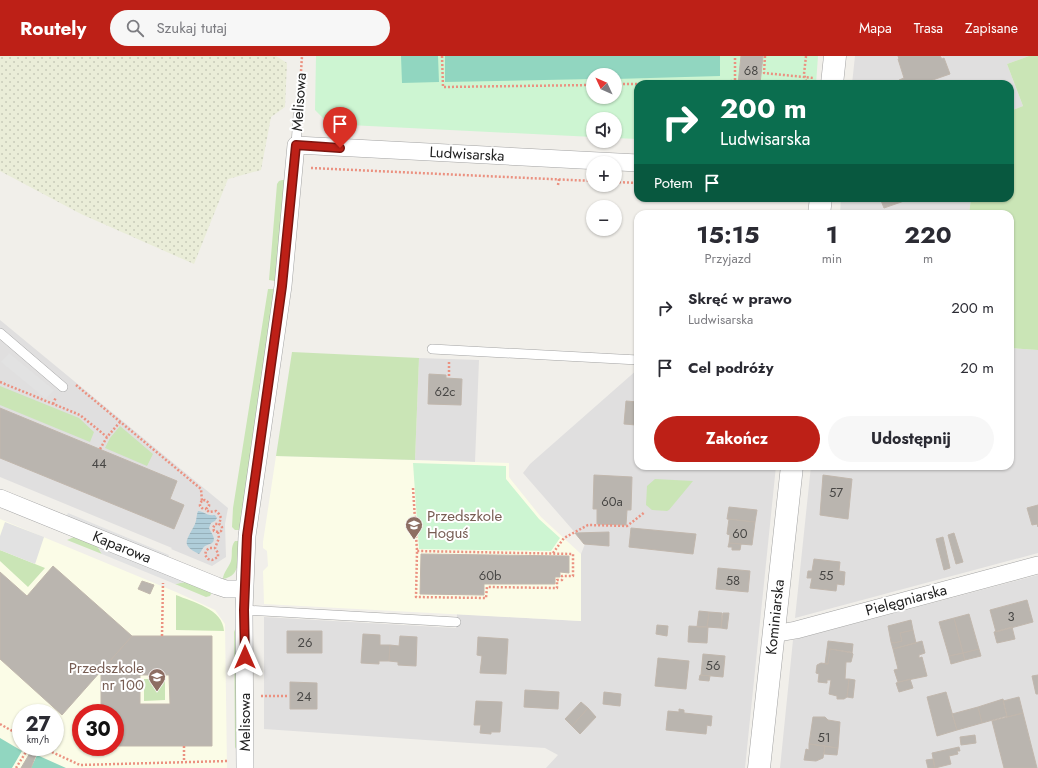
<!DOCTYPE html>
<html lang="pl">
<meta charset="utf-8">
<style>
:root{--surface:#fff;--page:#f7f7f7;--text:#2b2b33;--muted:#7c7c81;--accent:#bd2017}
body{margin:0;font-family:Jost,sans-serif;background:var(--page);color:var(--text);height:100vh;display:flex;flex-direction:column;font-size:15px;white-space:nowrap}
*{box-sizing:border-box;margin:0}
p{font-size:13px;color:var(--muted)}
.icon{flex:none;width:22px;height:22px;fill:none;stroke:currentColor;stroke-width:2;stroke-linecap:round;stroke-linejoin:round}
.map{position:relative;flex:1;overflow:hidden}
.sheet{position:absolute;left:634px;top:154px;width:380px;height:260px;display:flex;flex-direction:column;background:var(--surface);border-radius:12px;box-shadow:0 1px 3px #0004}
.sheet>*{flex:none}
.hud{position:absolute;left:634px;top:24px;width:380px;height:122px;border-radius:12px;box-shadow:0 1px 3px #0004;background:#0b6e4f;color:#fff;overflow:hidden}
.needle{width:26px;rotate:314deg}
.tools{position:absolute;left:586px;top:12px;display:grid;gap:8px}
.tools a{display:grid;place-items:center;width:36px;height:36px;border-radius:50%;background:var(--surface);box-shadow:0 1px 3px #0004;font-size:20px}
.speed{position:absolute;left:12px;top:648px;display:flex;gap:8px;font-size:20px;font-weight:700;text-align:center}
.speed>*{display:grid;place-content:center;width:52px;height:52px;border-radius:50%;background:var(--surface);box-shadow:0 1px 3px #0004;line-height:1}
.speed small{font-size:10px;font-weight:400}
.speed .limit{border:6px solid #d22;background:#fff;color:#111}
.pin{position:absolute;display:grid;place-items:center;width:34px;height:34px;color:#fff;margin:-41px -17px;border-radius:50% 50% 50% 0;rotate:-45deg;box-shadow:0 0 4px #0007}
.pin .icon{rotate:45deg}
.me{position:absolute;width:44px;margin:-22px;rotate:0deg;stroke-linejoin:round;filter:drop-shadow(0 0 3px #0008)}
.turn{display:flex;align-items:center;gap:14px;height:84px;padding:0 20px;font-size:18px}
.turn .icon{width:52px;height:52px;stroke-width:2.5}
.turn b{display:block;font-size:28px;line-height:34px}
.then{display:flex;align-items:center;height:38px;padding:0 20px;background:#0003;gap:8px;font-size:15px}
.eta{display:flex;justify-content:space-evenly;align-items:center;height:68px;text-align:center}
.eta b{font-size:24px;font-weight:700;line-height:28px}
.button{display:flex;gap:8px;margin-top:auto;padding:8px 20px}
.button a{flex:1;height:46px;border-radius:24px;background:var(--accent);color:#fff;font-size:16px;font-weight:700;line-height:46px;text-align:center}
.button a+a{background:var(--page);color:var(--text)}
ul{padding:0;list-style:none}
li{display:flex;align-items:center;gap:12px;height:60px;padding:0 20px}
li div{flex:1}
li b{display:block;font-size:15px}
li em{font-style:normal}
header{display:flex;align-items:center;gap:24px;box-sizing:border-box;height:56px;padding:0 20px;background:var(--accent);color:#fff}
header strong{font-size:19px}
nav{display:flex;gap:22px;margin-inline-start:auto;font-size:14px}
.search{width:280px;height:36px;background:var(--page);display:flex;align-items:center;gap:10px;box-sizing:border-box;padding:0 14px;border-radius:22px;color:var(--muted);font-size:15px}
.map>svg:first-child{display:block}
.residential{fill:#e0dfdf}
.education{fill:#fbfce7;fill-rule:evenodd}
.farmland{fill:url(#farmland-dots)}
.grass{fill:#cae5b6}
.park{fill:#cdf5d2;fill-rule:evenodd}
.pitch{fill:#91d6c0}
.parking{fill:#e2e2e2}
.water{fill:url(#water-rules)}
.building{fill:#bab5af;stroke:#c1b7ad;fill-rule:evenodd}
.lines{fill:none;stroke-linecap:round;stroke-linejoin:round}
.service-casing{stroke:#a3a3a3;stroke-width:10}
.minor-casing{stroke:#a3a3a3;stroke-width:18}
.tertiary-casing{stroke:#a3a3a3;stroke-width:23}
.path{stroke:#eb9180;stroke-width:2.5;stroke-dasharray:2 2;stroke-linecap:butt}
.service{stroke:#fff;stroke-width:9}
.minor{stroke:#fff;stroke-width:17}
.tertiary{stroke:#fff;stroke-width:22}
.route-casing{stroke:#7b150f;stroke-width:10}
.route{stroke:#bd2017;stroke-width:7}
.labels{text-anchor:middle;stroke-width:4;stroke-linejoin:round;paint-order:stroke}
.number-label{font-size:13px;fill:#484745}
.street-label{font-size:15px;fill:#222;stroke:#fff}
.education-label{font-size:15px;fill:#785e54;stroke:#fff;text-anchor:start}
</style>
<header>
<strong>Routely</strong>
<div class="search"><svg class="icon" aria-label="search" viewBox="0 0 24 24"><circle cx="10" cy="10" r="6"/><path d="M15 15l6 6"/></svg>Szukaj tutaj</div>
<nav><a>Mapa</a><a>Trasa</a><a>Zapisane</a></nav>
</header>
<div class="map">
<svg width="1038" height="712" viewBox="0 0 1038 712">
<defs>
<pattern id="farmland-dots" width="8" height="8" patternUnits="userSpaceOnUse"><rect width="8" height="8" fill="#eaedd8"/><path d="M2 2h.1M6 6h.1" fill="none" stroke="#c8cbb9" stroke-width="1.8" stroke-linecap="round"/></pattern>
<pattern id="water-rules" width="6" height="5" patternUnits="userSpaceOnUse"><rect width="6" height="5" fill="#afcdd9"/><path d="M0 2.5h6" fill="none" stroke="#96b0ba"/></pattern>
</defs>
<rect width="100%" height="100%" fill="#f1efea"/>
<path class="residential" d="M 855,0 L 1029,0 L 1007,8 L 1023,50 L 1010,55 L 1010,28 L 852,28 Z
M 841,142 L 971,142 L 969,158 L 840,158 Z
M 0,264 L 228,452 L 225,468 L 226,501 L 212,510 L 171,493 L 172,492 L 0,421 Z
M 1010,292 L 1038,294 L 1038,497 L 795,562 L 811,410 L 1010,410 Z
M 419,302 L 479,304 L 475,406 L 415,404 Z
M 638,313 L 638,410 L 776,410 L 745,712 L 546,712 L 558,699 L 545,692 L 264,673 L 264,561 L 456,572 L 457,558 L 581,565 L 581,498 L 585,488 L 523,417 L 530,408 Z
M 1038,519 L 1038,712 L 780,712 L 793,584 Z"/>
<path class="education" d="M 276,400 L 509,407 L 509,421 L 512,425 L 541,461 L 581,498 L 581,565 L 264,548 L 263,515 L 268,510 L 267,495 L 263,492 L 263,486 Z
M 0,463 L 176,536 L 215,554 L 225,568 L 227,712 L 0,712 ZM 21,657 L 55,657 L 55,691 L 21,691 ZM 81,657 L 115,657 L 115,691 L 81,691 Z"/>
<path class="farmland" d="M 0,0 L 276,0 L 287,7 L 285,51 L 271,61 L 261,114 L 228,123 L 194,208 L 81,158 L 0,115 Z"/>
<path class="grass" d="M 1029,0 L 1038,0 L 1038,294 L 1010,292 L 1010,158 L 969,158 L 971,142 L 1010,142 L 1010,55 L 1023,50 L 1007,8 Z
M 282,124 L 287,124 L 279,222 L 275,225 L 269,224 L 277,128 L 279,125 Z
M 268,233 L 273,233 L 276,237 L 240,474 L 235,474 L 232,471 L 233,452 Z
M 292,296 L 419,302 L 415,404 L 276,400 Z
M 0,330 L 79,362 L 94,376 L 90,386 L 0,349 Z
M 120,370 L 153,398 L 147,410 L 105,392 L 110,382 Z
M 655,423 L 693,425 L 669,454 L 667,455 L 652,454 L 646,449 L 647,430 Z
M 74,481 L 97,490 L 102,498 L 67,484 Z
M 235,485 L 239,485 C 238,500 242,520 223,523 C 223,517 229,511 231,505 C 233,498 230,491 235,485 Z
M 0,494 L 45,512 L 28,531 L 0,505 Z
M 185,526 L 212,536 L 210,540 L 206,541 L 175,528 Z
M 176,539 C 193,546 223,553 224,575 L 176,574 Z
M 236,571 L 238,687 L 235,693 L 234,576 Z
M 144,623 L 165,623 L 165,644 L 144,645 Z"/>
<path class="park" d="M 316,0 L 818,0 L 816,28 L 638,28 L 638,83 L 615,82 L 615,63 L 593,63 L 593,81 L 329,68 L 315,54 ZM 593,19 L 615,19 L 615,41 L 593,41 Z
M 413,407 L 506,410 L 506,423 L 539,463 L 560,482 L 551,495 L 419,493 Z"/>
<path class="pitch" d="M 401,0 L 438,0 L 439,26 L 402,27 Z
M 445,0 L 720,0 L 720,20 L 615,23 L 615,19 L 593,19 L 593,23 L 445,26 Z
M 0,682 L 22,695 L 12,712 L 0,712 Z
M 37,699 L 66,712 L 31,712 Z"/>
<path class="parking" d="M 9,297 L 54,334 L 46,343 L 1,306 Z
M 68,457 L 169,499 L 167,503 L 66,462 Z
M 5,466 L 44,481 L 35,508 L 0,494 L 0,480 Z
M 97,490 L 185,526 L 175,528 L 102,498 Z"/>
<path class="water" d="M 198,455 C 204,455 205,460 215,459 L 217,462 L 215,465 L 211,467 L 209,472 C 211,477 217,483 212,487 C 210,488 207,489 205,490 C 202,492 202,495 199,498 C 180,489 187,484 194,470 C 197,465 196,460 198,455 Z"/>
<path class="building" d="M 741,0 L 763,0 L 760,28 L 738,28 Z
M 898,0 L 940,0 L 942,3 L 944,2 L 950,18 L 921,28 L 901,28 L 899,24 L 904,22 L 898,3 L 899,3 Z
M 880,142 L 906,142 L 907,144 L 884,152 Z
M 429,318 L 446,319 L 446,322 L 462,323 L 461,349 L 428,348 Z
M 626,345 L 638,346 L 638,379 L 635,379 L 636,369 L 624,368 Z
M 0,352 L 177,425 L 170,443 L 184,449 L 174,473 L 0,402 Z
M 594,419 L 632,421 L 631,454 L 627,454 L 626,469 L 597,468 L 597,453 L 593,453 Z
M 823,419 L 852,423 L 848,463 L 820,459 Z
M 1038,449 L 1038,471 L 1037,468 L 1032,469 L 1027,452 Z
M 729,451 L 757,454 L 755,466 L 727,463 Z
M 729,463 L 755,466 L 752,489 L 729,487 L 730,479 L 727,478 Z
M 631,472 L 696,478 L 693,498 L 629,491 Z
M 609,476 L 609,490 L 584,488 L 575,477 Z
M 954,477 L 963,506 L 956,508 L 948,479 Z
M 943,481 L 950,512 L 944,514 L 936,483 Z
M 729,487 L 741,488 L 740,494 L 732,494 L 732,491 L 728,491 Z
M 421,498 L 569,500 L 569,517 L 560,516 L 560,521 L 555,521 L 555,528 L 484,528 L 484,539 L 420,538 Z
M 814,503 L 840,506 L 839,515 L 845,516 L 844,529 L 837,528 L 836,535 L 810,532 L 812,522 L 807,522 L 808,515 L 812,515 Z
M 53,510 L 132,580 L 62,659 L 0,603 L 0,516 L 27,540 Z
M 718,512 L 750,515 L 748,536 L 716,533 Z
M 142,525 L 154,529 L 150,538 L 138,533 Z
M 1027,544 L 1033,566 L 996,576 L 990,554 Z
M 699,555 L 709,556 L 707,571 L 697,571 Z
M 709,556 L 722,557 L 721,572 L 707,571 Z
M 723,557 L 729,557 L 727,573 L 721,572 Z
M 969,558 L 979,593 L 963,597 L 954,562 Z
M 954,562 L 963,597 L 949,600 L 939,566 Z
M 911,564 L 913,574 L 900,577 L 902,585 L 894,587 L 891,586 L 888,570 Z
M 657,569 L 668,570 L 667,580 L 656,578 Z
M 689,570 L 708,571 L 707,587 L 688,586 Z
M 1012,571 L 1015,583 L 997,587 L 994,576 Z
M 913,574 L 916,587 L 893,593 L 891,586 L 894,587 L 902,585 L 900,577 Z
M 287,575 L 322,575 L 322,597 L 287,597 Z
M 363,578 L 380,579 L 380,589 L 390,589 L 389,605 L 379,605 L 379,608 L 361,607 Z
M 132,580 L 212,580 L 212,690 L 115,690 L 115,657 L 101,657 L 101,615 ZM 140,619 L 169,619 L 170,648 L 140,648 Z
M 400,580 L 417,581 L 416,610 L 398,609 L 398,606 L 389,605 L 390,589 L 399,590 Z
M 478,581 L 508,583 L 506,618 L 480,617 L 482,600 L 477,599 Z
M 828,585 L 853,588 L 852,597 L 830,593 L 828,608 L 825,608 Z
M 922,585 L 925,597 L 919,599 L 919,602 L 922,601 L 927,620 L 898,626 L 894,614 L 898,613 L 893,593 Z
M 830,593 L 851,596 L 853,598 L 851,606 L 846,606 L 845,623 L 849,623 L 847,641 L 844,643 L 837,643 L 837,640 L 829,638 L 831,624 L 827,624 L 827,627 L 818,626 L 819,618 L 816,617 L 817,609 L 821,607 L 828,608 Z
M 979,593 L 981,600 L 965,604 L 963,597 Z
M 963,597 L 965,604 L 951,608 L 949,600 Z
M 703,598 L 725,600 L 723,621 L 701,619 Z
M 658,602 L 689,605 L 686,633 L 655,630 Z
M 700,619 L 710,620 L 709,625 L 699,624 Z
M 1038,619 L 1038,638 L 1036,638 L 1032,620 Z
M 849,623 L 855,624 L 853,642 L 847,641 Z
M 910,623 L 913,632 L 899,636 L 896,627 Z
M 290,626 L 317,627 L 317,653 L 290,653 Z
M 525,634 L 559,636 L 558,653 L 524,651 Z
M 604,636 L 621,638 L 620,650 L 603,648 Z
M 946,636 L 957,674 L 937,680 L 927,641 Z
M 1019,641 L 1023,657 L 1007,661 L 1003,645 Z
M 1003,643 L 1007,660 L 982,667 L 978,651 Z
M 476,645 L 502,646 L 500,676 L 491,676 L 491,678 L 480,677 L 481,669 L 474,669 Z
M 581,646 L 588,652 L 572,670 L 565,663 Z
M 978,651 L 982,667 L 957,674 L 952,658 Z
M 588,652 L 596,661 L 580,678 L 572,670 Z
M 679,653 L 684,654 L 684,657 L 712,660 L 711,670 L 707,669 L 706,678 L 666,674 L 668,655 L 679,656 Z
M 1023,657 L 1037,712 L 1004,712 L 992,665 Z
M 813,661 L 825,661 L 828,664 L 840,666 L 838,692 L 809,688 Z
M 975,679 L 976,687 L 961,689 L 960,681 Z
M 809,688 L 825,690 L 823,702 L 816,705 L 804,704 L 806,693 L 809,694 Z
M 825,690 L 838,692 L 837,699 L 824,698 Z
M 959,691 L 960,695 L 957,695 L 958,698 L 949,700 L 951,708 L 935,712 L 932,697 Z
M 30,697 L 36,699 L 31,712 L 21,712 Z
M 933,703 L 935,712 L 928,712 L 926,704 Z"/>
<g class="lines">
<g class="service-casing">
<path id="service" d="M 296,89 L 298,59
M 0,277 L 63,331
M 432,293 L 638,304
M 244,554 L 456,566"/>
</g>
<g class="minor-casing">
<path id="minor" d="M 0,442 L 217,530 L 226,533 L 245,533
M 773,578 L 796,574 L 1038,509
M 245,712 L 244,554 L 247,480 L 283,230 L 296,89 L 638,107"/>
</g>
<g class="tertiary-casing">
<path id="tertiary" d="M 832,28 L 835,0
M 819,158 L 821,142
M 759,712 L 792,410"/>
</g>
<path class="path" d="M 442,0 L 443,31 L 593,29
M 765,0 L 764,17 L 814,22
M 806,0 L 804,18 L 807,28
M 615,28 L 638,28
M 638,28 L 735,25
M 735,28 L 735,0
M 299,47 L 302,0
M 311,112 L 593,125
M 615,126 L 638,127
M 558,129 L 559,123
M 449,320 L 449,306
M 0,326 L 80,359 L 107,381
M 76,329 L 201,433 L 202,445 L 205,444 L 209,447 L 209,450 L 206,453 L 209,456 L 216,455 L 219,458 L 221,462 L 219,468 C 222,469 223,472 221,475 L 218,476 L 219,482 L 215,492 L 218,497 L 218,501 L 212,504 L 208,503 L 205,499 L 206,495 L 209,492 L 215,492
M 53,348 L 56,341
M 100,393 L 107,381 L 120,366
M 413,432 L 417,495 L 416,541 L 486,542 L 487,531 L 557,532 L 557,524 L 562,524 L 562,520 L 573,520 L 573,498 L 417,495
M 202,445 L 200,447 L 200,450 L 203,453 L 206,453
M 218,476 L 214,475 L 213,472 L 215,468 L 219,468
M 553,497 L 564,482 L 588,469 L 627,470 L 645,456
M 162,580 L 163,527
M 261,640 L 288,640
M 0,668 L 21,680
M 184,690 L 184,706
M 41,691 L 80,709 L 228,705
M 16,712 L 29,691"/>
<use href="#service" class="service"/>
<use href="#minor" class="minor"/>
<use href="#tertiary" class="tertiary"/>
</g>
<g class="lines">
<g class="route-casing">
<path id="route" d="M 245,601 L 244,554 L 247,480 L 282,230 L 296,89 L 340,92"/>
</g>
<use href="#route" class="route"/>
</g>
<defs>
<g id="school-pin" transform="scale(0.9)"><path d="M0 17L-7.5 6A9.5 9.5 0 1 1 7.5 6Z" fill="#8d6e63" stroke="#fff"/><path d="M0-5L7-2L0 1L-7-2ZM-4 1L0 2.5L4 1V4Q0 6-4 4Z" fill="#fff"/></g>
</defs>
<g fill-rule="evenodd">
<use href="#school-pin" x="414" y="469"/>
<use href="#school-pin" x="157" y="621"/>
</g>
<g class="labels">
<g class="number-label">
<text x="751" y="19">68</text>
<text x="445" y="340">62c</text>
<text x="99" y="412">44</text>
<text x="836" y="441">57</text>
<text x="612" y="450">60a</text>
<text x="740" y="482">60</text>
<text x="490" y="524">60b</text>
<text x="826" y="524">55</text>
<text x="733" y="529">58</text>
<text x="1011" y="565">3</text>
<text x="305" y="591">26</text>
<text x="713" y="614">56</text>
<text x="304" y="645">24</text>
<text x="824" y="686">51</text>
</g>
<g class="street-label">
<text transform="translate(299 46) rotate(-86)" y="5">Melisowa</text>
<text transform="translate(467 98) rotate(3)" y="5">Ludwisarska</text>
<text transform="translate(122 491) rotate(22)" y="5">Kaparowa</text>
<text transform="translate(906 544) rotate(-15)" y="5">Pielęgniarska</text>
<text transform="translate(775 561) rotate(-84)" y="5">Kominiarska</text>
<text transform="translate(245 666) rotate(-90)" y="5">Melisowa</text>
</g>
<g class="education-label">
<text x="427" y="465">Przedszkole<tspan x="427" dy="17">Hoguś</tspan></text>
<text x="144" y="617" text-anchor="end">Przedszkole<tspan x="144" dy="17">nr 100</tspan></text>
</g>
</g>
</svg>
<div class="tools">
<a><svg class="needle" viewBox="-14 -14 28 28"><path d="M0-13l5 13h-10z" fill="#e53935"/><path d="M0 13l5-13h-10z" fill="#7c7c81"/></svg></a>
<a><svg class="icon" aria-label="sound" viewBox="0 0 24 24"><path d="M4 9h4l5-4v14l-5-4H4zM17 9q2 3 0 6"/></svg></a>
<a>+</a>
<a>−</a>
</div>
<div class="speed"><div>27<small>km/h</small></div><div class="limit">30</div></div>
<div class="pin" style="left:340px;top:92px;background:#d93025"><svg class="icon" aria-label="arrive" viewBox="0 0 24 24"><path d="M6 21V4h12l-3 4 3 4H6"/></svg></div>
<svg class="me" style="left:245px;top:601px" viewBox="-20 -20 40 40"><path d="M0-17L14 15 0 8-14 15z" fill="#bd2017" stroke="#fff" stroke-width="4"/></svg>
<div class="hud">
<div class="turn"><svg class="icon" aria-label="right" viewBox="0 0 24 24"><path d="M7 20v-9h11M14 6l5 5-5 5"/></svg><div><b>200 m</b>Ludwisarska</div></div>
<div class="then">Potem<svg class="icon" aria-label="arrive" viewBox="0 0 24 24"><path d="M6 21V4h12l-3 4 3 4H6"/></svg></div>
</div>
<section class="sheet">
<div class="eta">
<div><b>15:15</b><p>Przyjazd</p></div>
<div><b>1</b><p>min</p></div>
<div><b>220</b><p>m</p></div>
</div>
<ul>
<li><svg class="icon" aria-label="right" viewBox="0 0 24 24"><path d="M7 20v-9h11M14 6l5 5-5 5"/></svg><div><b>Skręć w prawo</b><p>Ludwisarska</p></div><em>200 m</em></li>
<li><svg class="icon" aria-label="arrive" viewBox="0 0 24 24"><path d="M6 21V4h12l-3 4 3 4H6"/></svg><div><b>Cel podróży</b></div><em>20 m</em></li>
</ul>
<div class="button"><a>Zakończ</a><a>Udostępnij</a></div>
</section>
</div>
